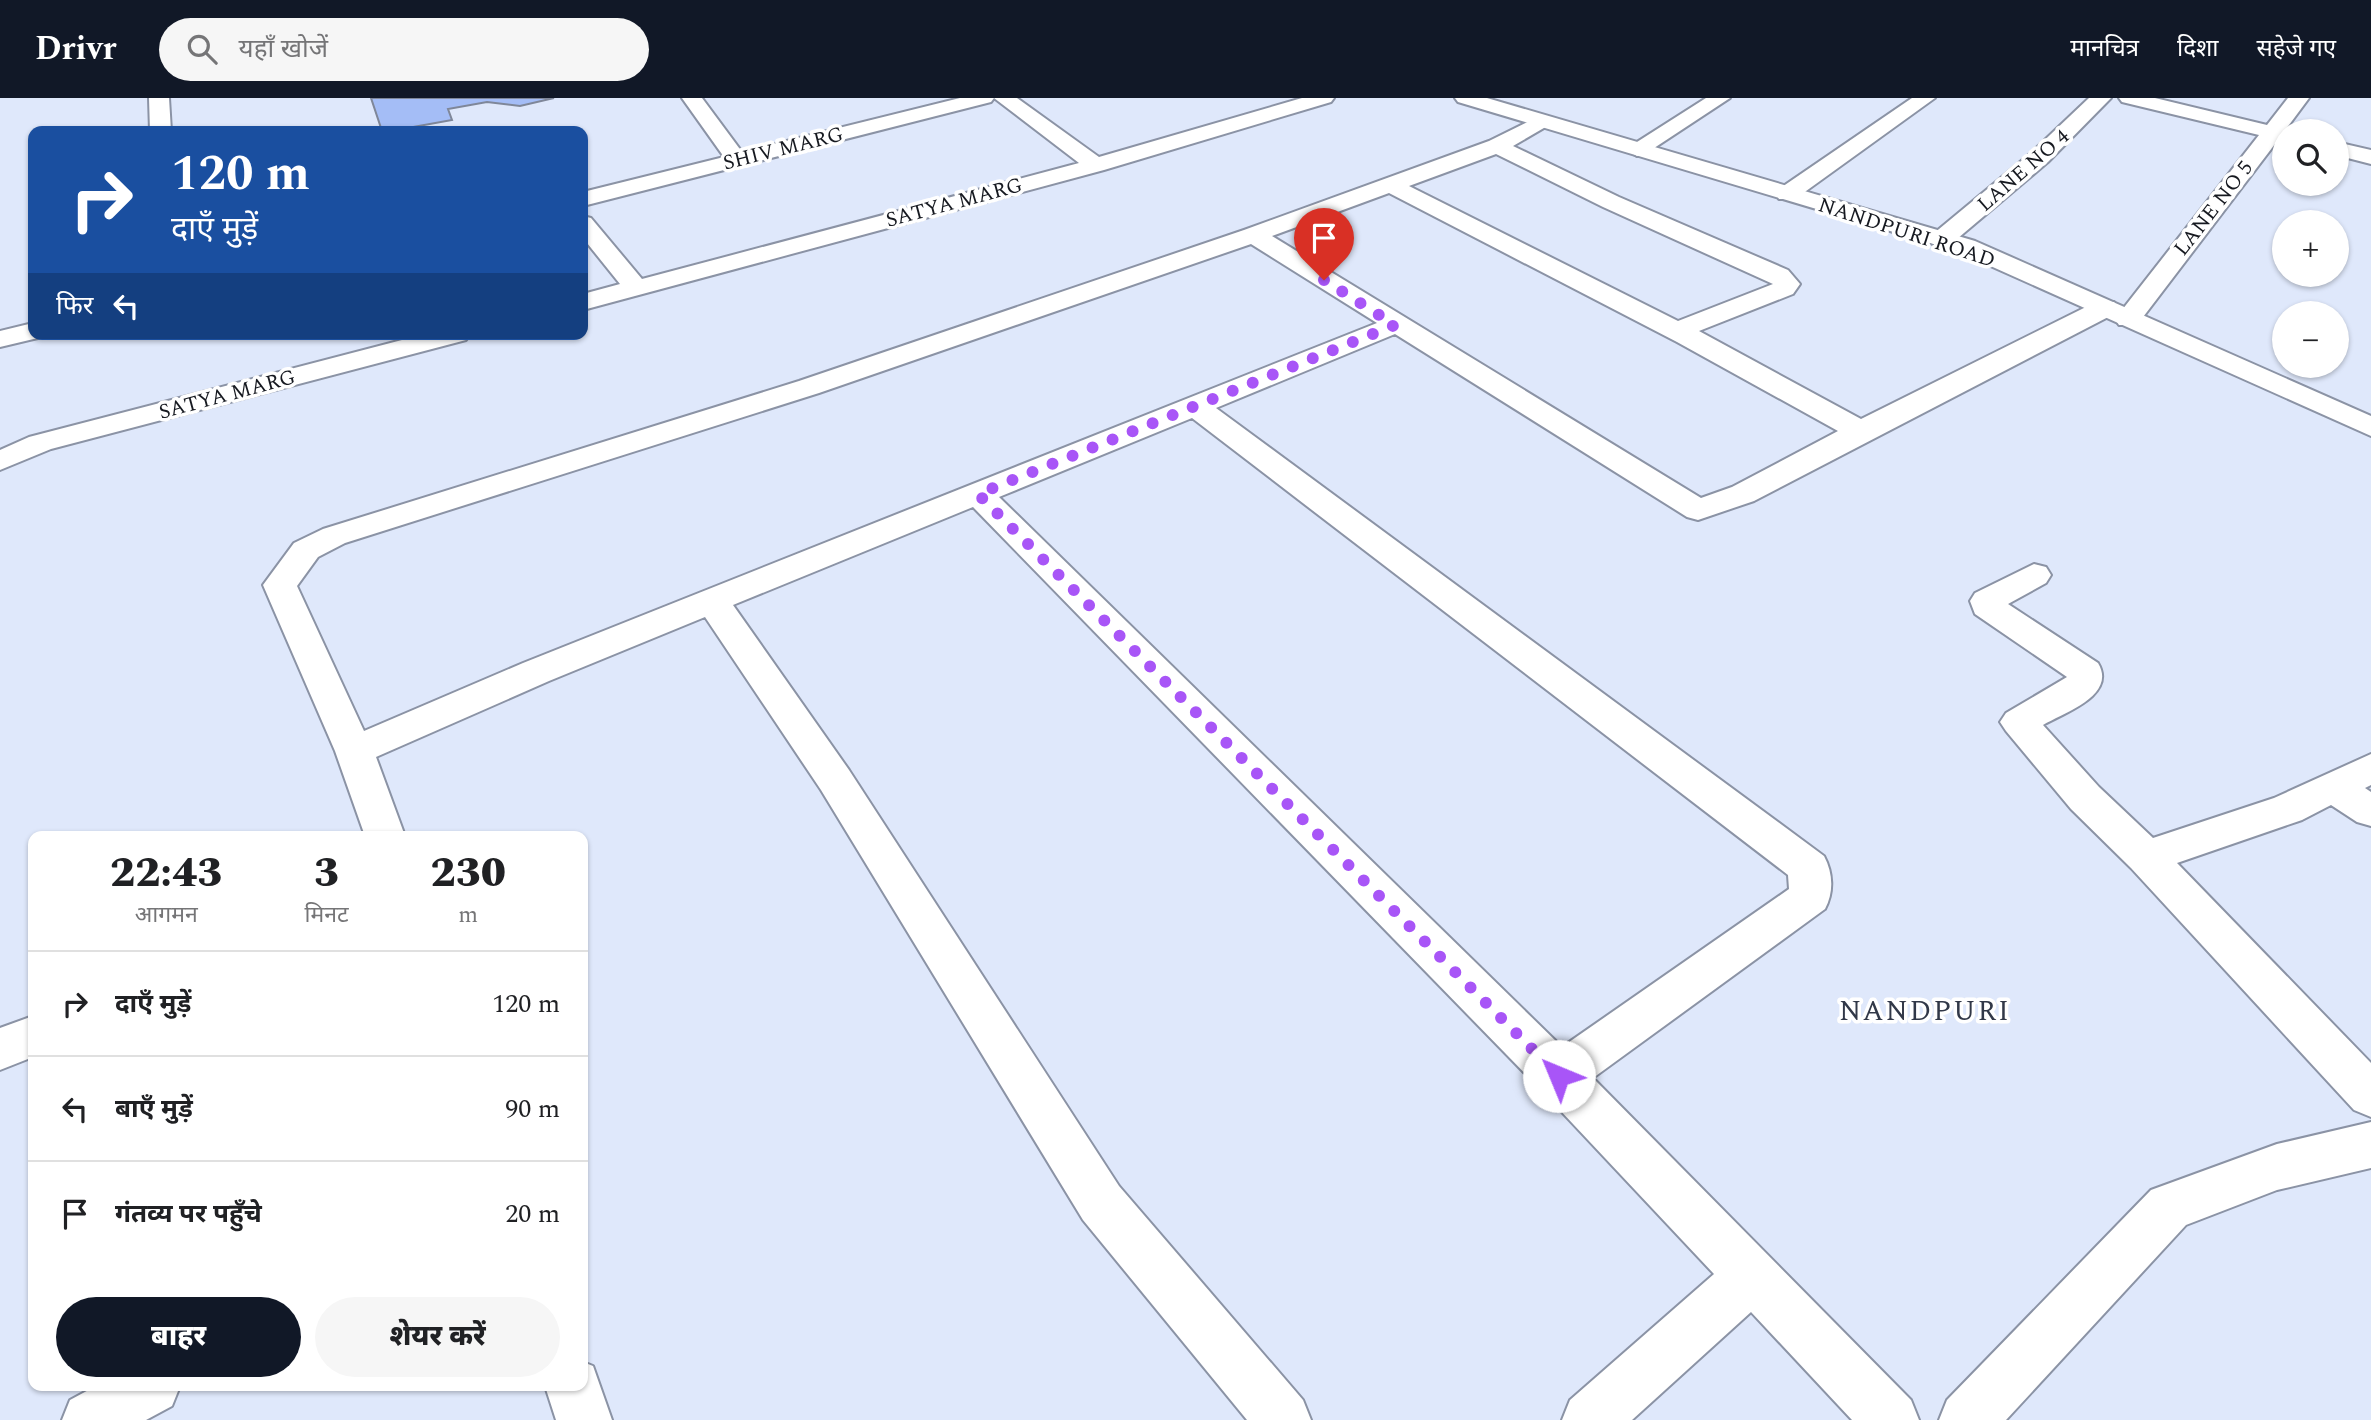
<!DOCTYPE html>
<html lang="hi">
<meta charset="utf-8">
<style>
:root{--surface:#fff;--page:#f6f6f6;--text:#202124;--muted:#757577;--line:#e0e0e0;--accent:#111827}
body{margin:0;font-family:Spectral,"Noto Sans Devanagari",serif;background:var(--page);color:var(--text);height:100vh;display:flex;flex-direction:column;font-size:26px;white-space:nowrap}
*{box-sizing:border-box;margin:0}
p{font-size:23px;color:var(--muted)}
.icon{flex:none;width:38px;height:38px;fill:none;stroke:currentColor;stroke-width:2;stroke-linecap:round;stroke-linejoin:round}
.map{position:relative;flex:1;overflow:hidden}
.sheet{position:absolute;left:28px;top:733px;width:560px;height:560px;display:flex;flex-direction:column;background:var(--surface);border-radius:14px;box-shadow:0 2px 5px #0004}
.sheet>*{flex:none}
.banner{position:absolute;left:28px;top:28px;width:560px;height:214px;border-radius:14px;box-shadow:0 2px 5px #0004;background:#1a4fa0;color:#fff;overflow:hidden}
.buttons{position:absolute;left:2272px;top:21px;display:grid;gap:14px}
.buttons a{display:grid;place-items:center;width:77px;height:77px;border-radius:50%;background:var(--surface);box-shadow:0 2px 5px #0004;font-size:35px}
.pin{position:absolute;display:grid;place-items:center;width:60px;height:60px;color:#fff;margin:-72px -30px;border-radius:50% 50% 50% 0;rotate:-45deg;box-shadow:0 0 7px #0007}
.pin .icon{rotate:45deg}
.me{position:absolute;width:77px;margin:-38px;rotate:315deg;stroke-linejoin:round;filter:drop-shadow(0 0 5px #0008)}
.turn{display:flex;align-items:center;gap:24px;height:147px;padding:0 28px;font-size:32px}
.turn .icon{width:91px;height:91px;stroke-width:2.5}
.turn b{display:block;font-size:49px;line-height:60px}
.then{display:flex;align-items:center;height:66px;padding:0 28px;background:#0003;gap:14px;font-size:26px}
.eta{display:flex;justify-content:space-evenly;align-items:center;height:119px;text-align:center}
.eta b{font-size:42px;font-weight:800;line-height:49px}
.action{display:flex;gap:14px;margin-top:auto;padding:14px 28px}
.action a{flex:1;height:80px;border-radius:42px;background:var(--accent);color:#fff;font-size:28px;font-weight:800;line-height:80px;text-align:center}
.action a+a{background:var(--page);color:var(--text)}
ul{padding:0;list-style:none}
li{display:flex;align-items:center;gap:21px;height:105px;padding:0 28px;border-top:2px solid var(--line)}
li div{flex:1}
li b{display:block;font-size:26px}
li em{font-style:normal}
header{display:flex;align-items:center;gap:42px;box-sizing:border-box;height:98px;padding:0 35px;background:var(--accent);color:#fff}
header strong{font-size:33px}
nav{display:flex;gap:38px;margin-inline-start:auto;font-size:24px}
.search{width:490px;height:63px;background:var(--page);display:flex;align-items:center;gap:18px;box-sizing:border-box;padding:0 24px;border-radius:38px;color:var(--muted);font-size:26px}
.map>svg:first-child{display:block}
.building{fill:#a4bdf6;stroke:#7f8799;stroke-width:2}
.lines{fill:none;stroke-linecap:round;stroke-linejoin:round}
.minor-casing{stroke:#8b93a5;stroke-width:4}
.tertiary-casing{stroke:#8b93a5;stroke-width:4}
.minor{fill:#fff;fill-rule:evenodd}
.tertiary{fill:#fff;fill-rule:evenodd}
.route{stroke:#a855f7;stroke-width:12;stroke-dasharray:0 21.6}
.labels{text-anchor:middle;stroke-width:7;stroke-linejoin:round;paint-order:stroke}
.far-street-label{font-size:21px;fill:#161920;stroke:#fff}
.neighbourhood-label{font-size:28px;letter-spacing:2px;fill:#313848;stroke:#fff}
</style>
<header>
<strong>Drivr</strong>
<div class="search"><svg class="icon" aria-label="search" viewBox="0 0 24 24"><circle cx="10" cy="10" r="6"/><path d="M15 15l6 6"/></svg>यहाँ खोजें</div>
<nav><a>मानचित्र</a><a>दिशा</a><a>सहेजे गए</a></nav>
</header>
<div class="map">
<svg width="2371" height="1322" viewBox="0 0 2371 1322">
<rect width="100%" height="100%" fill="#dfe8fb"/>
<path class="building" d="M 371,0 L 554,0 L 520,8 L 487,4 L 448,11 L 452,22 L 391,33 L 382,33 Z"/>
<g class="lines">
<g class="minor-casing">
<path id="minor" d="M 149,0 L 169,0 L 171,33 L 150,33 Z
M 682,0 L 702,0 L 742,54 L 960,0 L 1017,0 L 1099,59 L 1302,0 L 1334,0 L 1331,4 L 1104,72 L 583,212 L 583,196 L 620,186 L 583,140 L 583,118 L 591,120 L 642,181 L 1079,65 L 994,0 L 991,4 L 583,108 L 583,94 L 724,59 Z
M 1706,0 L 1730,0 L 1645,56 L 1637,58 L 1626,51 Z
M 1912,0 L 1935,0 L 1795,101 L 1779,101 L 1776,96 L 1779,91 Z
M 2089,0 L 2111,0 L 2048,64 L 1951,146 L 1933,146 L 1930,141 L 1933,136 L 2032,54 Z
M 2119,0 L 2155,0 L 2267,27 L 2288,0 L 2309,0 L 2286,31 L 2292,33 L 2284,33 L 2284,43 L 2278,42 L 2137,227 L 2119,227 L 2115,221 L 2259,37 L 2122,4 Z
M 1542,17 L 1552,23 L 1549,27 L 1513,48 L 1619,99 L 1788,172 L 1800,186 L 1793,196 L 1699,233 L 1861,321 L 2096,204 L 2114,204 L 2118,210 L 2114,216 L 1754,403 L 1698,422 L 1687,419 L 1395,236 L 1216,310 L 1824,758 C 1833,775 1834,794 1825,811 L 1593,980 L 1911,1302 L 1919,1322 L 1852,1322 L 1751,1214 L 1632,1322 L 1562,1322 L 1570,1302 L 1714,1176 L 1542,993 L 973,409 L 733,507 L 849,672 L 1119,1088 L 1303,1302 L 1311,1322 L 1247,1322 L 1083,1122 L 821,692 L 705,519 L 549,583 L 376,659 L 405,738 L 365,738 L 335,653 L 263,487 L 294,445 L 323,431 L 799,283 L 1244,132 L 1489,43 ZM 1496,56 L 1603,109 L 1773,186 L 1678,223 L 1409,88 ZM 1389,95 L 1677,244 L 1838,333 L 1732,389 L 1701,400 L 1272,138 ZM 1251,146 L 1377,225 L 523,565 L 364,633 L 297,488 L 318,459 L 345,445 L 819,295 ZM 1192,320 L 1788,777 L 1789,791 L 1562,949 L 999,399 Z
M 2336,44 L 2371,52 L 2371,66 L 2336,57 Z
M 33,225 L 33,236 L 44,236 L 42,239 L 0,249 L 0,233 Z
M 425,236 L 470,236 L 466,242 L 51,351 L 0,372 L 0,352 L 29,339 Z
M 2034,466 L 2046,469 L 2051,477 L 2046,485 L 2008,506 L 2098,565 C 2117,597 2066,614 2043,627 L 2099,689 L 2153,740 L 2274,700 L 2371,656 L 2371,687 L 2365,690 L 2371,694 L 2371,728 L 2357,724 L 2331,707 L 2302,722 L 2177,765 L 2371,965 L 2371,1019 L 2354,1012 L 2131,770 L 2071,711 L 2006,633 L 2000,624 L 2006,615 L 2067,579 L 1975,516 L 1970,503 L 1975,495 Z
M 33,918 L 33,959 L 0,972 L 0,930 Z
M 2371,1024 L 2371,1070 L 2277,1092 L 2186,1127 L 2006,1322 L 1939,1322 L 1947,1302 L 2151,1092 L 2277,1046 Z
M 583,1264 L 593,1268 L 612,1322 L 556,1322 L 545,1288 L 583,1288 Z
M 96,1288 L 180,1288 L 172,1308 L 146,1322 L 62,1322 L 70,1302 Z"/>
</g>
<g class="tertiary-casing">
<path id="tertiary" d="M 1455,0 L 1487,0 L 1975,143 L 2371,318 L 2371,338 L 1957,153 L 1458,4 Z"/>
</g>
<use href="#minor" class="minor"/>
<use href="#tertiary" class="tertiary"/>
</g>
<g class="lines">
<path class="route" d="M 1324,182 L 1395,227 L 978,396 L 1559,978"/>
</g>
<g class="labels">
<g class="far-street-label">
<text transform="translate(783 50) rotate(-14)" y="7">SHIV MARG</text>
<text transform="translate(2023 72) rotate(-41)" y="7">LANE NO 4</text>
<text transform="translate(954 104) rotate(-15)" y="7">SATYA MARG</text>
<text transform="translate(2213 110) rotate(-52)" y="7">LANE NO 5</text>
<text transform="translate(1907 134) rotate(18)" y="7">NANDPURI ROAD</text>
<text transform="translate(227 296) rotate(-15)" y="7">SATYA MARG</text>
</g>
<g class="neighbourhood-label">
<text x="1925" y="922">NANDPURI</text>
</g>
</g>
</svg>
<div class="buttons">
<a><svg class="icon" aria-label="search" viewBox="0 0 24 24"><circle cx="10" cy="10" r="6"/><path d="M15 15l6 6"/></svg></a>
<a>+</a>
<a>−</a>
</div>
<div class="pin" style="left:1324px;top:182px;background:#d93025"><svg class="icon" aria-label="arrive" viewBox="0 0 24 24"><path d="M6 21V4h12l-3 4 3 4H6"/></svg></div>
<svg class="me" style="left:1559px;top:978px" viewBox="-20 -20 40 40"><circle r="19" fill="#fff"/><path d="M0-13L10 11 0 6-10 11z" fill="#a855f7"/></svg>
<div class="banner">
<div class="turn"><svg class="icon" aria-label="right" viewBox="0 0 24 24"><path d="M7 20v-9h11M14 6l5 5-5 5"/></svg><div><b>120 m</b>दाएँ मुड़ें</div></div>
<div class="then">फिर<svg class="icon" aria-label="left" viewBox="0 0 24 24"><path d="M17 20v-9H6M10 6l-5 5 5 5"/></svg></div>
</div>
<section class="sheet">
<div class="eta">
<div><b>22:43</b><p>आगमन</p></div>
<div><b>3</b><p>मिनट</p></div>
<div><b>230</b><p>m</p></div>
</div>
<ul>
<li><svg class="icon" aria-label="right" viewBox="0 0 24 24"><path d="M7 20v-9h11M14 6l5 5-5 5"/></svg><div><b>दाएँ मुड़ें</b></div><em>120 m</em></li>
<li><svg class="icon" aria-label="left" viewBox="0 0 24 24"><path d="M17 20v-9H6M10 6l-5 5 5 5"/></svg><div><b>बाएँ मुड़ें</b></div><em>90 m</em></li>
<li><svg class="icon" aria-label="arrive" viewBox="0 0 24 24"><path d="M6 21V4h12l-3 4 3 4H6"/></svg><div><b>गंतव्य पर पहुँचे</b></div><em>20 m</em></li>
</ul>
<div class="action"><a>बाहर</a><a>शेयर करें</a></div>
</section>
</div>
